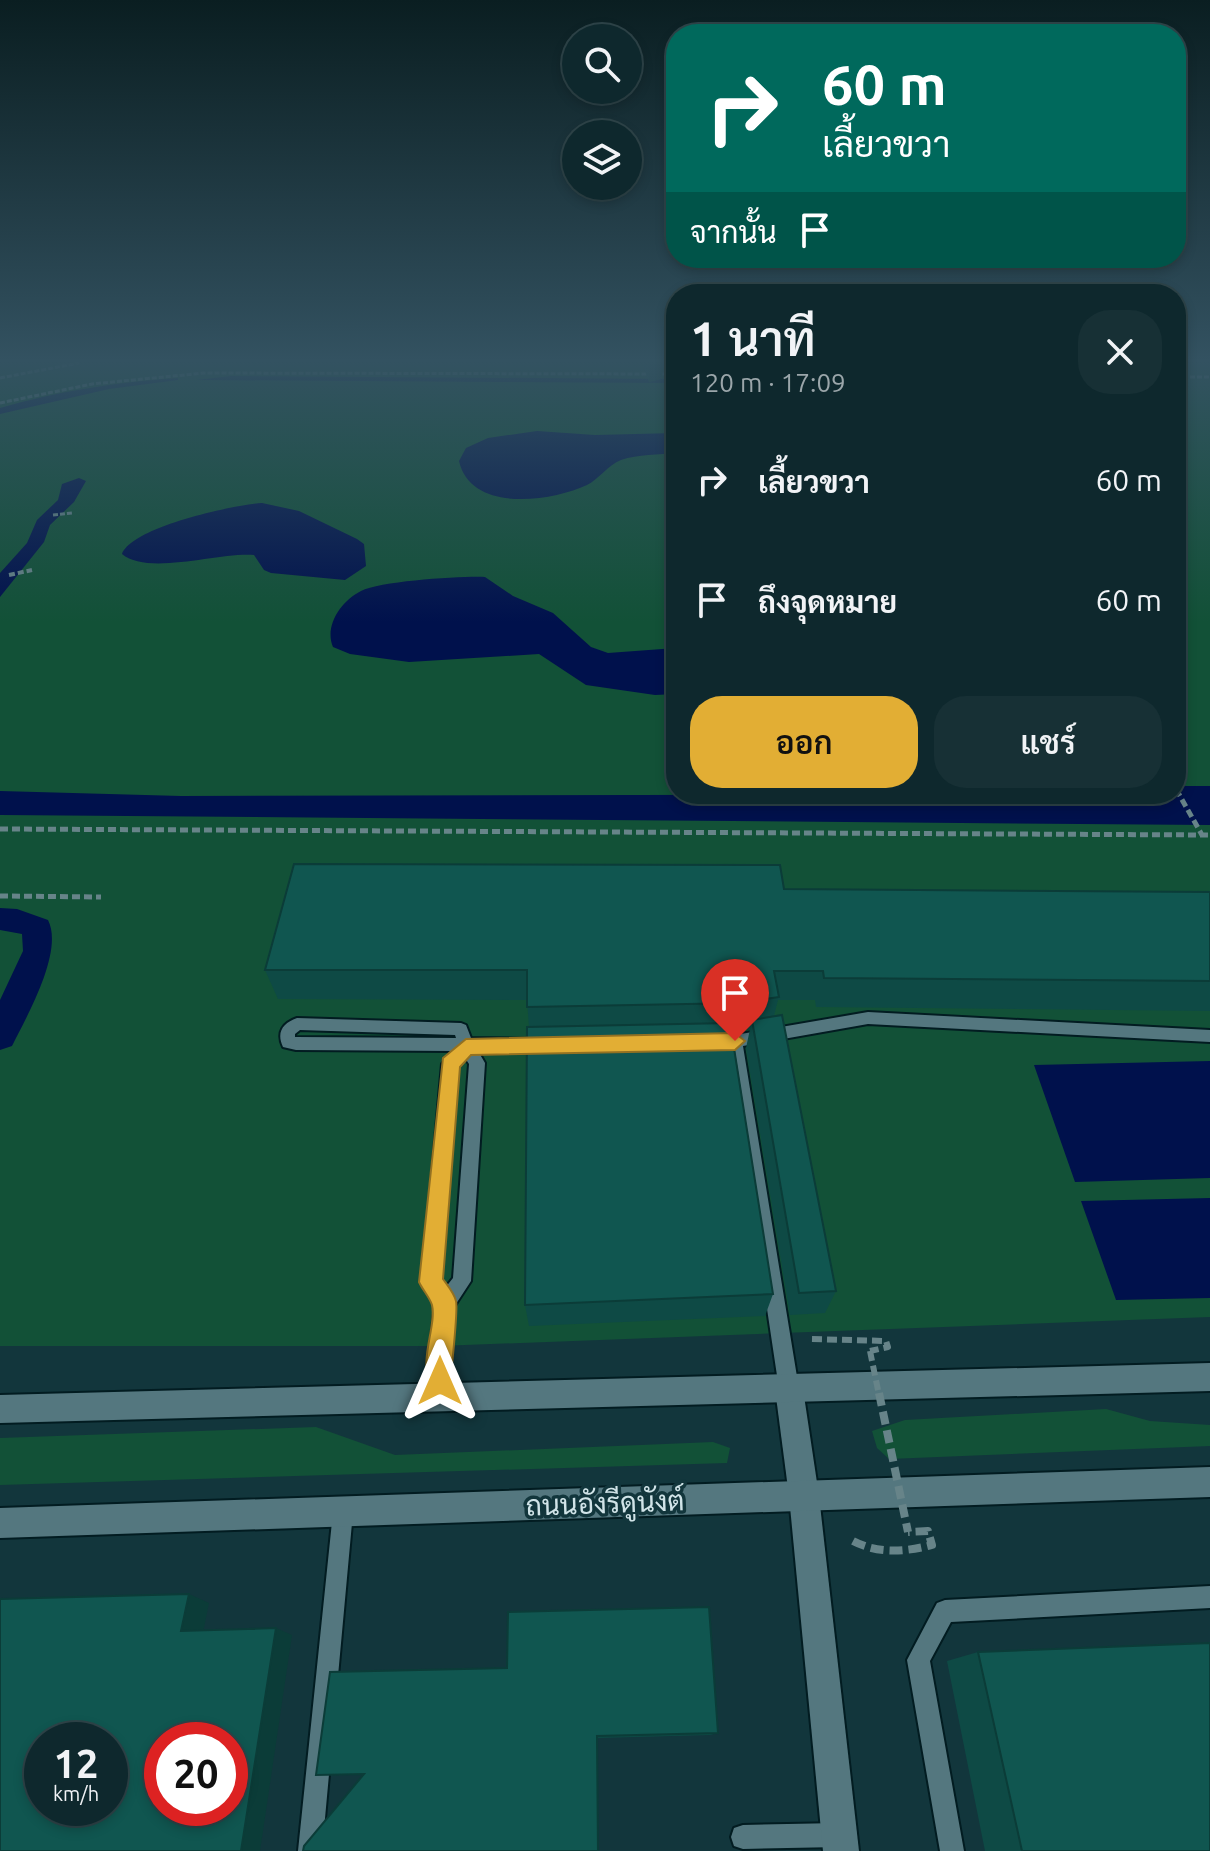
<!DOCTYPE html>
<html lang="th">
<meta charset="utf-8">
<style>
:root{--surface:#0e282d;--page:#173035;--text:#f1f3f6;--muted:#9ba6aa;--line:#2e4449;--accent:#e2ae34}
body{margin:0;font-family:Ubuntu,Sarabun,sans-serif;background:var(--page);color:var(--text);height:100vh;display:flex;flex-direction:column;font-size:30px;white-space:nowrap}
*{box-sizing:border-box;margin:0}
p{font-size:26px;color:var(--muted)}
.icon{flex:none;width:44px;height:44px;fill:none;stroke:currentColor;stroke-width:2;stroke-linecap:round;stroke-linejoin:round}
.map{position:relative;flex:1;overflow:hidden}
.drawer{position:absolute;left:666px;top:284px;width:520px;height:520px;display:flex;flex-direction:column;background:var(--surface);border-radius:32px;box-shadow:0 4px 12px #0003,0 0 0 2px var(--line)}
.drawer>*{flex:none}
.hud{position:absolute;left:666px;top:24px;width:520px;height:244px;border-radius:32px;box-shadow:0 4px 12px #0003,0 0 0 2px var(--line);background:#00695c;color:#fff;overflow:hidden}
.fabs{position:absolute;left:562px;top:24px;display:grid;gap:16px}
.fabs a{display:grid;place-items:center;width:80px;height:80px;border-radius:50%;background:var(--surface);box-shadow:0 4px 12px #0003,0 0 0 2px var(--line);font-size:40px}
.speed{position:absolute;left:24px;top:1722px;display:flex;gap:16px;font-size:40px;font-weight:700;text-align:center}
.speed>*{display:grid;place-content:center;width:104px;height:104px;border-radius:50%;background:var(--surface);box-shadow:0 4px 12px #0003,0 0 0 2px var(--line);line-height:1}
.speed small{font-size:20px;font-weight:400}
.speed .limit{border:12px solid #d22;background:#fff;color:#111}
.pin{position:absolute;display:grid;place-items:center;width:68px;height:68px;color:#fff;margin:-82px -34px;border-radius:50% 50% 50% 0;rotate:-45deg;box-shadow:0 0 8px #0007}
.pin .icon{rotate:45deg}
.me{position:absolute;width:88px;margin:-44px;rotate:0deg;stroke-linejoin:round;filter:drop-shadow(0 0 6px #0008)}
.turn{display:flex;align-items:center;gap:28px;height:168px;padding:0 24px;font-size:36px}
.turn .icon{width:104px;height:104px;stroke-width:2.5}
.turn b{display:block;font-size:56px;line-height:68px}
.then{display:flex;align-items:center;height:76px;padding:0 24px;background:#0003;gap:16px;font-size:30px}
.round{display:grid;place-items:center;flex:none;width:84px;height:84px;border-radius:32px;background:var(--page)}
.head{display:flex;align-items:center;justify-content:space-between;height:136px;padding:0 24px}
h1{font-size:48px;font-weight:600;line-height:60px}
.cta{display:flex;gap:16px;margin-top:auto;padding:16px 24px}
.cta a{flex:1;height:92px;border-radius:32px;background:var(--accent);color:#111;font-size:32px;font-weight:600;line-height:92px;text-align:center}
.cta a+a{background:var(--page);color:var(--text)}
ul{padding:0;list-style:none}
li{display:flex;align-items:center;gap:24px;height:120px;padding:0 24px}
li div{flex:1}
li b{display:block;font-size:30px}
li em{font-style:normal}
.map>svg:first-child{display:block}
.green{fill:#125137}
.water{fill:#00114c}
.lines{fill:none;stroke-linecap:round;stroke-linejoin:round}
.canal{fill:#00114c;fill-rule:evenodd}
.service-casing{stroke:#021c21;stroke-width:4}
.minor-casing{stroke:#021c21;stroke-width:4}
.tertiary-casing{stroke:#021c21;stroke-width:4}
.secondary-casing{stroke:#021c21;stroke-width:4}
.path-far4{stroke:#678489;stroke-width:3;stroke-dasharray:5 2;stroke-linecap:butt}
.path-far3{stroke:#678489;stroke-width:4;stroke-dasharray:6 3;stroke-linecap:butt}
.path-far2{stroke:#678489;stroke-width:5;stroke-dasharray:8 4;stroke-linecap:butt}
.path-far1{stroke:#678489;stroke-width:6;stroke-dasharray:10 5;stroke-linecap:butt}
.path{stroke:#678489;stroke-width:8;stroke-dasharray:13 6;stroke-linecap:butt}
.service{fill:#54777f;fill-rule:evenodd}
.minor{fill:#54777f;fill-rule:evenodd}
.tertiary{fill:#54777f;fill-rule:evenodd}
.secondary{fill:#54777f;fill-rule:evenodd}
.path-bridge-far1{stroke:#678489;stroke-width:6;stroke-dasharray:10 5;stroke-linecap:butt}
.path-bridge{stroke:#678489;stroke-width:8;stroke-dasharray:13 6;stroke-linecap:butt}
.wall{fill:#0e4a45}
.shaded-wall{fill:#0b3c38}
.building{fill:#105650;stroke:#0b3c38;stroke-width:2;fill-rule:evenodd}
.route{fill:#e2ae34;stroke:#937122;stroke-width:2}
.labels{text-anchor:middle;stroke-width:7;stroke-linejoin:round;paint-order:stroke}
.near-street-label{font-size:28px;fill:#d1e4e8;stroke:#12363c}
</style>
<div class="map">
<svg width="1210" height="1851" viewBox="0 0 1210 1851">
<rect width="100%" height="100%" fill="#12363c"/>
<path class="green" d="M 0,363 L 676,363 L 676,794 L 1176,794 L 1176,363 L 1210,363 L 1210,1317 L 439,1346 L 0,1346 Z
M 1106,1409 L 1150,1421 L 1210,1425 L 1210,1446 L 889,1459 L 877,1448 L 872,1431 L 905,1420 Z
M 316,1427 L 395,1455 L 713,1442 L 730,1448 L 727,1463 L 0,1485 L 0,1438 Z"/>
<path class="water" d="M 231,376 L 676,379 L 676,383 L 196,380 Z
M 178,378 L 178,380 L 109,389 L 0,414 L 0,408 C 58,391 118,382 178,378 Z
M 537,431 L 595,435 L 676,433 L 676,453 C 659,455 638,454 621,460 C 608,465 599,479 587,485 C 550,502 471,513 459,461 L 466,448 L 488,438 Z
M 79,478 L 86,481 L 74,502 L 50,525 L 44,542 L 0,597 L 0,573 L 27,543 L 37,520 L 58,500 L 62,484 Z
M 262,503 L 299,511 L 357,539 L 364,544 L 366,566 L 345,580 L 271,573 L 264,570 L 254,555 C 219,552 148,576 122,554 C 132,527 233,505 262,503 Z
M 485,577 L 513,596 L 553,613 L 591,647 L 608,653 L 676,648 L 676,694 L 655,695 L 586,685 L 539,654 L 409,662 L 350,654 L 333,647 C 324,626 341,601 361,591 C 381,581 461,576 485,577 Z
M 1176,786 L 1210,786 L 1210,825 L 0,815 L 0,791 L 181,796 L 1176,794 Z
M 1210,1061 L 1210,1178 L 1075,1182 L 1034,1065 Z
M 1210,1198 L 1210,1298 L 1116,1300 L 1081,1201 Z"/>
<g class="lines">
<path class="canal" d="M 0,908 L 17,909 L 48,920 C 64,951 27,1016 12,1046 L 0,1050 L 0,1000 L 23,951 L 22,934 L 0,930 Z"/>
<g class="service-casing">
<path id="service" d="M 868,1012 L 1210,1030 L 1210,1042 L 868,1024 L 743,1046 L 799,1389 L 796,1396 L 789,1399 L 782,1396 L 779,1389 L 727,1041 L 730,1036 L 735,1035 Z
M 297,1018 L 461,1023 L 466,1025 L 471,1038 L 544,1039 L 549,1040 L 552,1045 L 549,1050 L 544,1051 L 478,1051 L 485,1063 L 471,1281 L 454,1307 L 448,1346 L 451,1398 L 448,1405 L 441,1408 L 434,1405 L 431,1398 L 430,1346 L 435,1305 L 422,1282 L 442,1064 L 452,1051 L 296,1050 L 283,1047 C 276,1032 283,1023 297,1018 ZM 300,1030 L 455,1035 L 456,1038 L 295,1037 L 295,1034 ZM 465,1058 L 469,1064 L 453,1278 L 445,1288 L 440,1280 L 458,1066 Z
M 343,1502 L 350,1505 L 353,1512 L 322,1851 L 298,1851 L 333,1512 L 336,1505 Z
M 1210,1586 L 1210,1608 L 951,1622 L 930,1661 L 964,1851 L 940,1851 L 907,1660 L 937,1603 L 945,1600 Z
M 839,1823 L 848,1826 L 851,1835 L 848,1844 L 839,1847 L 743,1849 L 734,1846 L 731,1837 L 734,1828 L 743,1825 Z"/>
</g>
<g class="minor-casing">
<path id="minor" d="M 804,1481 L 814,1486 L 819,1496 L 859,1851 L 823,1851 L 789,1496 L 794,1486 Z"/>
</g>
<g class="tertiary-casing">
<path id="tertiary" d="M 789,1375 L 799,1379 L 803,1389 L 819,1496 L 814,1506 L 804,1511 L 794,1506 L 789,1496 L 775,1389 L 779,1379 Z"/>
</g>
<g class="secondary-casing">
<path id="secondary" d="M 1210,1363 L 1210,1391 L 0,1423 L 0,1395 Z
M 1210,1467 L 1210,1497 L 0,1538 L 0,1508 Z"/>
</g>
<path class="path-far4" d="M 1176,377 L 1210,377
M 0,378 L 79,363
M 0,403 L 92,384 L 204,373 L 676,374
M 53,515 L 73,513"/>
<path class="path-far3" d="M 9,575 L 32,570"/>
<path class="path-far2" d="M 1176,789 L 1202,835
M 0,829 L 1210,835
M 0,896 L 101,897"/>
<path class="path-far1" d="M 812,1339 L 886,1341 L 888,1347 L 870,1351"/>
<path class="path" d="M 853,1541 C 878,1554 905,1552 932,1545 L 928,1531 L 908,1532"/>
<use href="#service" class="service"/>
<use href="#minor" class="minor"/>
<use href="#tertiary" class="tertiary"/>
<use href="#secondary" class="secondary"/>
<path class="path-bridge-far1" d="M 870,1351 L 879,1395"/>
<path class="path-bridge" d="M 879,1393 L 908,1532"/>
</g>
<path class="wall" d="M 642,363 L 661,363 L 661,379 L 649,382 Z
M 784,889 L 1210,892 L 1210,1011 L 816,1007 L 815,1000 L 778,1000 L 774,1016 L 836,1291 L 825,1313 L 790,1315 L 746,1048 L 750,1029 L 732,1032 L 773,1294 L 765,1316 L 529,1326 L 525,1305 L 529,1027 L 527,1000 L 278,999 L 265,970 Z
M 978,1652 L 1210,1851 L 985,1851 L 947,1661 Z
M 507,1668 L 718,1733 L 710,1735 L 597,1738 Z"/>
<path class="shaded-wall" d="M 650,363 L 661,363 L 661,379 L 649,382 Z
M 189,1594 L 209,1603 L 202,1638 L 181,1631 Z
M 276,1628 L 292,1635 L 260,1851 L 241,1851 Z"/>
<path class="building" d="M 294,864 L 780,865 L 784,889 L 1210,892 L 1210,981 L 824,978 L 823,971 L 774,971 L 779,997 L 740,1003 L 527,1007 L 527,970 L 265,970 Z
M 782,1015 L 836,1291 L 799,1293 L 752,1020 Z
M 730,1023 L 773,1294 L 525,1305 L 527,1027 Z
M 189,1594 L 181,1631 L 276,1628 L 241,1851 L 0,1851 L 0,1599 ZM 42,1740 L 110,1740 L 110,1808 L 42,1808 ZM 162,1740 L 230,1740 L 230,1808 L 162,1808 Z
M 709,1607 L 718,1733 L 597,1736 L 598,1851 L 303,1851 L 304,1846 L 364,1774 L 316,1775 L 330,1672 L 507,1668 L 508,1612 Z
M 1210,1643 L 1210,1851 L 1022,1851 L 978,1652 Z"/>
<linearGradient id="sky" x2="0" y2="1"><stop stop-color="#0a1e21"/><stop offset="0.58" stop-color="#335261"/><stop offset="1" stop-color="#335261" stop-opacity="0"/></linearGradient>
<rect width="1210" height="622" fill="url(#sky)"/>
<path class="route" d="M 735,1033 L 745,1041 L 735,1050 L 471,1055 L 460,1067 L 443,1279 C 448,1286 454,1293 456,1301 C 458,1308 451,1383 448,1389 L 440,1393 L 431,1389 C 418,1359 437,1326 432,1305 C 430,1298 422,1289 419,1282 L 443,1058 L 466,1039 Z"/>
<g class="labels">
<g class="near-street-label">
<text transform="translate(605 1503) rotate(-2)" y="10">ถนนอังรีดูนังต์</text>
</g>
</g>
</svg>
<div class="fabs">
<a><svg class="icon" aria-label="search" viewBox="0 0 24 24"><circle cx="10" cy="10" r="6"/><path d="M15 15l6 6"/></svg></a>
<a><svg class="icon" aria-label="layers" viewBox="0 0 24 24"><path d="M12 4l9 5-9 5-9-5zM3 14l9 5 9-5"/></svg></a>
</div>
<div class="speed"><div>12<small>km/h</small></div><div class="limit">20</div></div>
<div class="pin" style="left:735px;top:1041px;background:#d93025"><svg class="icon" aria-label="arrive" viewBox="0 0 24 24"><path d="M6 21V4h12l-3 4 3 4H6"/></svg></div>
<svg class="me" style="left:440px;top:1381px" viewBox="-20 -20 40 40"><path d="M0-17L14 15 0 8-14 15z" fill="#e2ae34" stroke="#fff" stroke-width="4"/></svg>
<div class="hud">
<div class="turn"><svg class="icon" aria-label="right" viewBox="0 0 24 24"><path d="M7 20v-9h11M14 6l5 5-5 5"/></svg><div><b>60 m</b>เลี้ยวขวา</div></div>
<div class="then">จากนั้น<svg class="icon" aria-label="arrive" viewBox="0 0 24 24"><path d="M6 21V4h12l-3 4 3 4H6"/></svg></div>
</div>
<section class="drawer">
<div class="head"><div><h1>1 นาที</h1><p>120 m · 17:09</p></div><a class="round"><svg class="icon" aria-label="close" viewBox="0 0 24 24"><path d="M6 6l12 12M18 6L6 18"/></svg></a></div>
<ul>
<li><svg class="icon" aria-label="right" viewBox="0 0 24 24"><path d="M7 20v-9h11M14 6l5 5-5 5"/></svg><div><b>เลี้ยวขวา</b></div><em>60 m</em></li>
<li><svg class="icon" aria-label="arrive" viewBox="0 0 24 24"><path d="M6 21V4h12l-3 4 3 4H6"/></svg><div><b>ถึงจุดหมาย</b></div><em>60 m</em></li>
</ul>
<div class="cta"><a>ออก</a><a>แชร์</a></div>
</section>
</div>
